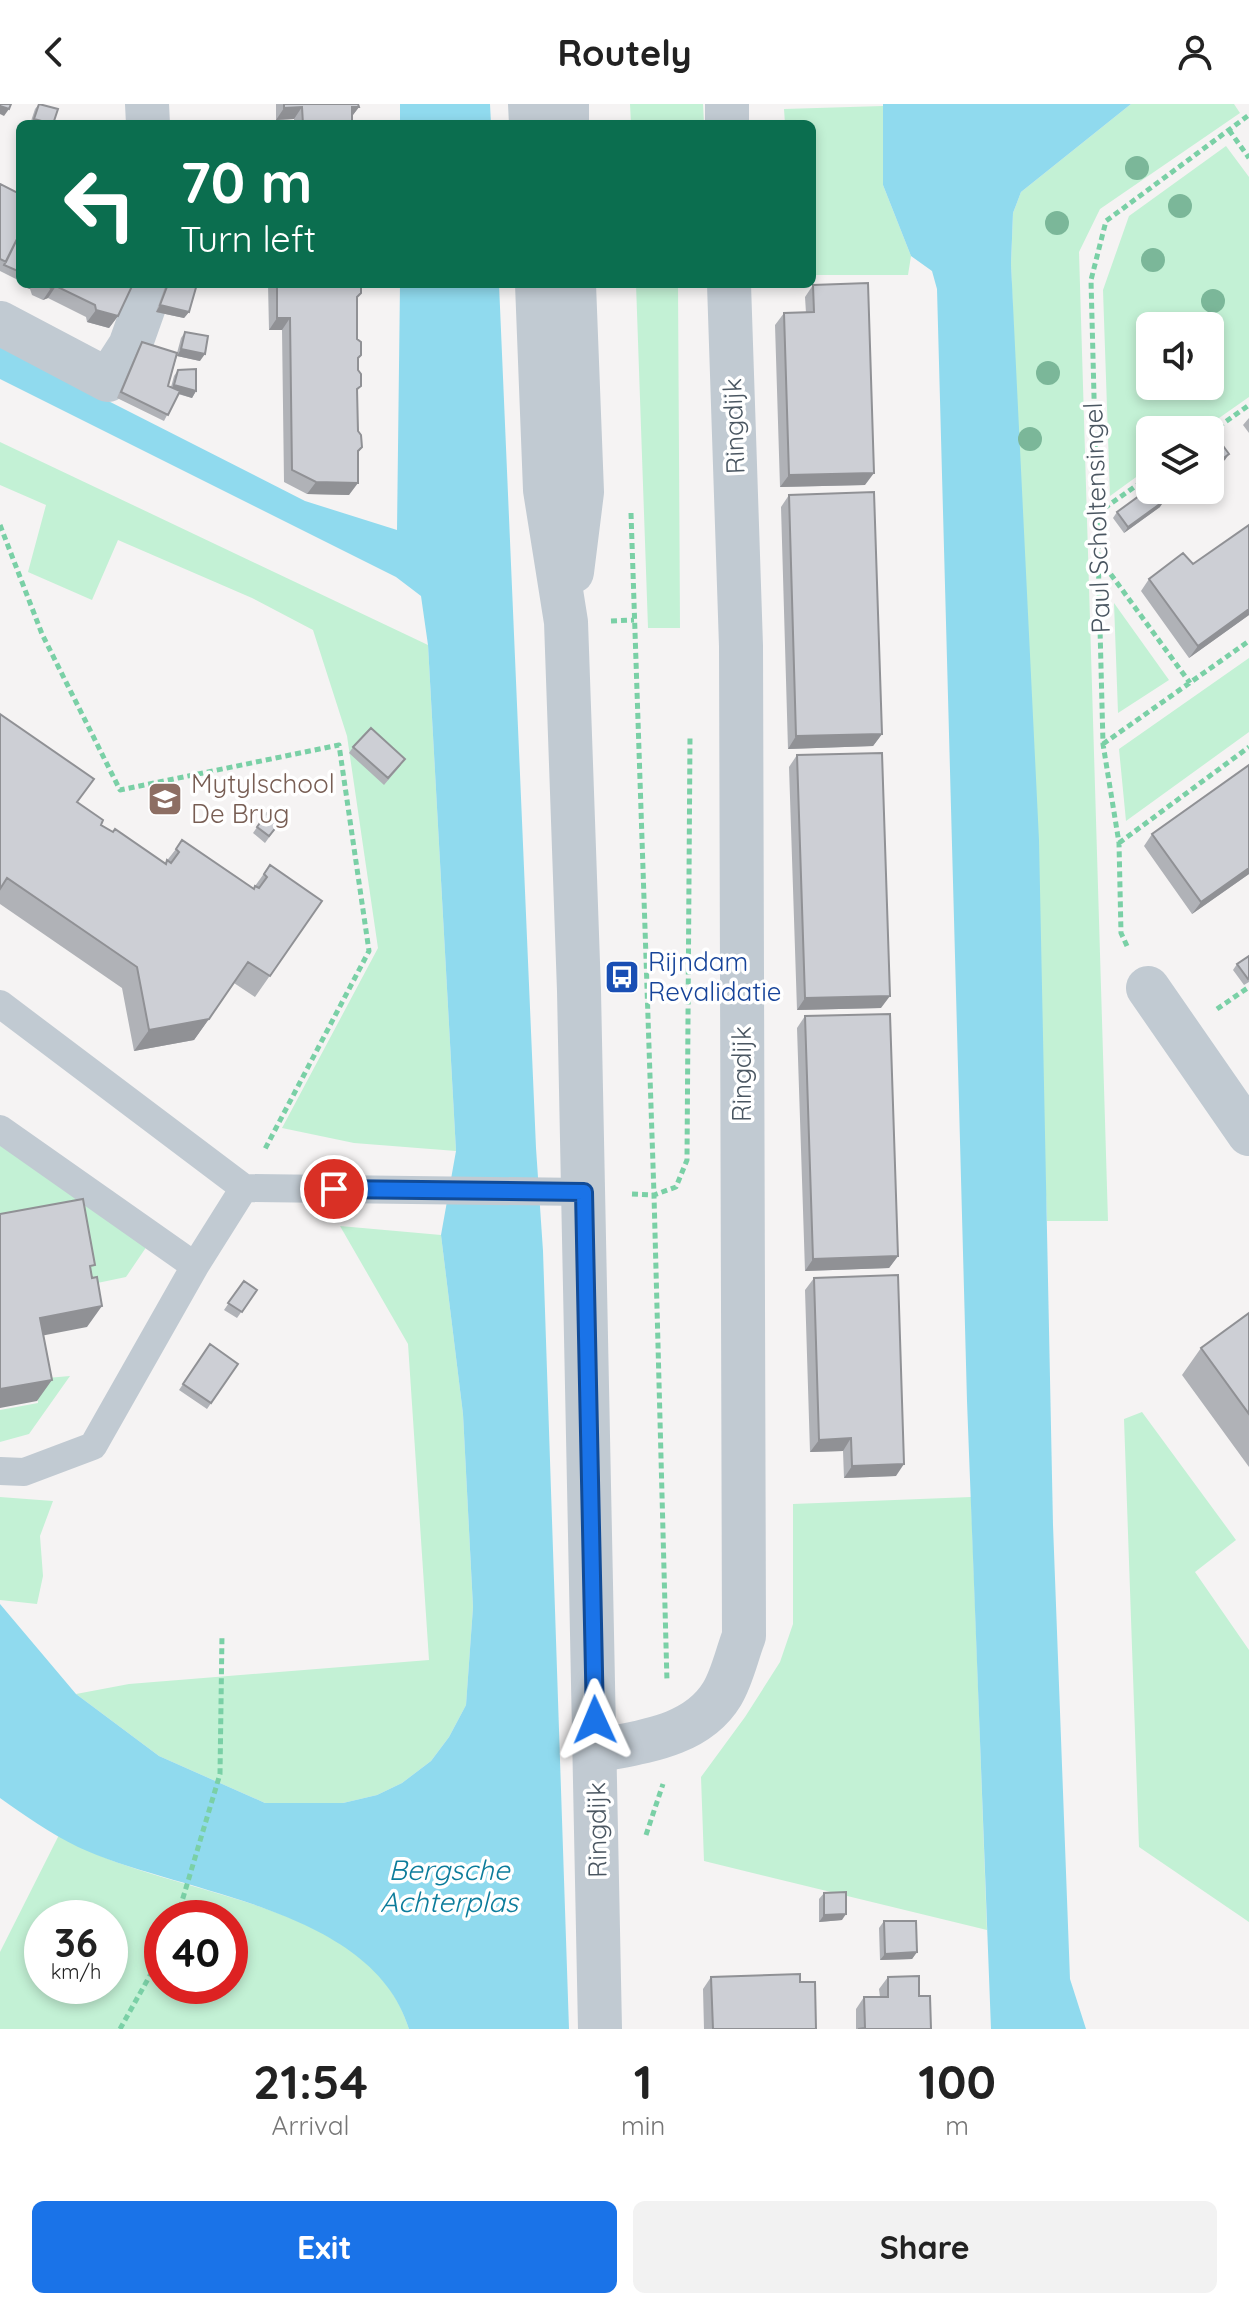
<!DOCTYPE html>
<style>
:root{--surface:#fff;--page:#f2f2f2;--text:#222;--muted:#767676;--accent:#1a73e8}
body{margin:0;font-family:Quicksand,sans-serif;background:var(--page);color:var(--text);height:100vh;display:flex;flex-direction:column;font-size:30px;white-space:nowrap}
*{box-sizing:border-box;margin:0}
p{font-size:26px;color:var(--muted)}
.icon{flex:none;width:44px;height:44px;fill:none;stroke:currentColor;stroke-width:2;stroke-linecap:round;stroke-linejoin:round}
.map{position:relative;height:1925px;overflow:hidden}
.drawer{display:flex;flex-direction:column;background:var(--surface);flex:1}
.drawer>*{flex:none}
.top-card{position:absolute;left:16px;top:16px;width:800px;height:168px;border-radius:12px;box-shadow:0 4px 12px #0003;background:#0b6e4f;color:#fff;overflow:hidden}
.fabs{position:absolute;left:1136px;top:208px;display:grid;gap:16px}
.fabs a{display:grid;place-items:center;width:88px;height:88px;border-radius:12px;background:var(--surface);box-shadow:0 4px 12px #0003;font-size:40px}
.speed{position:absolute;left:24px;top:1796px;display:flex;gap:16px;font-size:40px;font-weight:700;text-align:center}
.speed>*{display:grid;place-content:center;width:104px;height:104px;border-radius:50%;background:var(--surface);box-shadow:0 4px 12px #0003;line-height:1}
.speed small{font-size:20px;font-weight:400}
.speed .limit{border:12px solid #d22;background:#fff;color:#111}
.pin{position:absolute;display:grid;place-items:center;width:68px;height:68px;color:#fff;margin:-34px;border:4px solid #fff;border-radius:50%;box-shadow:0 2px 8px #0007}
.me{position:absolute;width:88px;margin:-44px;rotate:359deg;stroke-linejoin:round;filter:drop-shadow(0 0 6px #0008)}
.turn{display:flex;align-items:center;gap:28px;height:168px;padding:0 32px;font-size:36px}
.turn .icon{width:104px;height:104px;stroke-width:2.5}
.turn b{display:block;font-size:56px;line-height:68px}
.eta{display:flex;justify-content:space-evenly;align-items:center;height:136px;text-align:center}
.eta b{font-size:48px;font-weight:800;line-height:56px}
.action{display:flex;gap:16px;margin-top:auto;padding:16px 32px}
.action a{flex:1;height:92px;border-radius:12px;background:var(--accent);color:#fff;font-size:32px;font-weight:800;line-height:92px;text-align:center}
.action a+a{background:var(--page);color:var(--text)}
header{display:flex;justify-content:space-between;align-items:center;height:104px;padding:0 32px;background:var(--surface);font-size:36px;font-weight:800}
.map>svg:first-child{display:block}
.green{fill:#c3f1d5;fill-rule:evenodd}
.water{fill:#90daee}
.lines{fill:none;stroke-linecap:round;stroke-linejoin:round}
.path{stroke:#7ad0a6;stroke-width:5;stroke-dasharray:6 4;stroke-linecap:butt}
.service{stroke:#c1cad2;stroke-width:28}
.minor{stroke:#c1cad2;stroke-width:44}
.tertiary{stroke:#c1cad2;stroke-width:44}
.tree{fill:#7bb799}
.wall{fill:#b0b2b7}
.shaded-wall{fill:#909195}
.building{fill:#cdcfd5;stroke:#909195;stroke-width:2}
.route-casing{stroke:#114b97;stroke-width:20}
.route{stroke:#1a73e8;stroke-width:14}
.labels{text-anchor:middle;stroke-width:7;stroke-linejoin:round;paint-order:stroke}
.street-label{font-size:26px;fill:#4a5661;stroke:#fff}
.education-label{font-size:26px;fill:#785e54;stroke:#fff;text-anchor:start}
.transit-label{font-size:26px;fill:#164399;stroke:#fff;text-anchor:start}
.water-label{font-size:28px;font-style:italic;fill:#0c7c9b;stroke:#fff}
</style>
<header><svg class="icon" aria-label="back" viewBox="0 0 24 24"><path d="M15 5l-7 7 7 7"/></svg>Routely<svg class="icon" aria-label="person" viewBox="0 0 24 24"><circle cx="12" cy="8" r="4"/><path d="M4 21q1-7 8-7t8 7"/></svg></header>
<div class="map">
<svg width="1249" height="1925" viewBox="0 0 1249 1925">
<rect width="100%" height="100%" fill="#f5f3f3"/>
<path class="green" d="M 630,0 L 703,0 L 704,20 L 631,20 Z
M 1131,0 L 1234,0 L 1240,9 L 1100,105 L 1079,148 L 1108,1117 L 1047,1117 L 1011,160 L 1013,109 L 1021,88 Z
M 883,2 L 883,81 L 911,152 L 908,171 L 812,171 L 812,20 L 785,20 L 784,5 Z
M 1226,42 L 1249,73 L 1249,293 L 1202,326 L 1150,326 L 1150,363 L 1110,392 L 1103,186 L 1129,112 ZM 1150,222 L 1210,222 L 1210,282 L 1150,282 Z
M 636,180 L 678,180 L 680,524 L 648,524 Z
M 0,338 L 428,541 L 456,1047 L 354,1039 L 282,1024 L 378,844 L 347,632 L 313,526 L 252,494 L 118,436 L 92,496 L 28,468 L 46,401 L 0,381 Z
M 1114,499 L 1169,576 L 1118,609 Z
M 1249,554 L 1249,628 L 1126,717 L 1119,645 Z
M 0,1036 L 147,1142 L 126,1173 L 83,1182 L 0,1125 Z
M 340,1122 L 441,1131 L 463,1310 L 473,1503 L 466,1601 L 449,1633 L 431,1657 L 402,1679 L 377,1691 L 343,1699 L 265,1699 L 159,1652 L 76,1590 L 129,1580 L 429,1556 L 408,1240 Z
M 70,1272 L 29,1330 L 0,1338 L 0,1306 L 38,1299 L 36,1275 Z
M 1142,1308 L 1236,1436 L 1195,1468 L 1249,1546 L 1249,1818 L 1139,1743 L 1124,1315 Z
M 0,1393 L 53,1397 L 40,1432 L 43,1472 L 37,1500 L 0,1496 Z
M 971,1393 L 987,1826 L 704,1757 L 701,1673 L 745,1613 L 780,1558 L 793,1520 L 793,1400 Z
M 59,1731 C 161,1796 369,1790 409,1925 L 0,1925 L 0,1848 ZM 42,1814 L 110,1814 L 110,1882 L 42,1882 ZM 162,1814 L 230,1814 L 230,1882 L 162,1882 Z"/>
<path class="water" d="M 400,0 L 490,0 L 491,20 L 400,20 Z
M 883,0 L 1131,0 L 1021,88 L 1013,109 L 1011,160 L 1039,736 L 1053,1421 L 1070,1875 L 1086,1925 L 991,1925 L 967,1297 L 937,185 L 932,167 L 911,152 L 883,81 Z
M 400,180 L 499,180 L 536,1044 L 543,1147 L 569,1925 L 409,1925 C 372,1802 179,1790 78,1743 C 51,1730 24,1711 0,1694 L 0,1500 L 76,1590 L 159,1652 L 265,1699 L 343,1699 L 377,1691 L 402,1679 L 431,1657 L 449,1633 L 466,1601 L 473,1503 L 463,1310 L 441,1131 L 456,1047 L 428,541 L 421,492 L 396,473 L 0,275 L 0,242 L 305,397 L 397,426 Z"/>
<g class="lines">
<path class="path" d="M 1229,26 L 1249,54
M 1210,329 L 1249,301
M 631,409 L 654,1091 L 667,1578
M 1096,410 L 1150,372
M 0,421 L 42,530 L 120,686 L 339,641 L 369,847 L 265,1045
M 1099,454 L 1190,579
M 611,517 L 634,516
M 1103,640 L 1249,537
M 1119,739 L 1249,643
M 1127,842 L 1121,829 L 1119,739 L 1103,640 L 1091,176 L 1106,117 L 1249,11
M 1217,905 L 1249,883
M 632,1090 L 654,1091 L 676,1083 L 687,1056 L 690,633
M 646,1731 L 663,1680
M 177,1814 L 220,1670 L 222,1531
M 120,1925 L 162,1850"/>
<path class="service" d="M 0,900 L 244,1084 L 584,1088
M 0,1025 L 195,1162
M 0,1367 L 24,1368 L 93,1342 L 195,1162 L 244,1084"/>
<path class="minor" d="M 147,0 L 148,20
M 727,0 L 727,20
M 0,219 L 108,276 L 130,242 L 152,180
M 1148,884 L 1249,1030
M 596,1647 C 640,1638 696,1633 722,1590 C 732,1574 737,1550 744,1532 L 741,542 L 729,180"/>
<path class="tertiary" d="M 530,0 L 531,20
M 567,0 L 567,20
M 537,180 L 545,386 L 566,518 L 579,887 L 600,1925
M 572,468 L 582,388 L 574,180"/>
</g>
<g class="tree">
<circle cx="1137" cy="64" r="12"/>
<circle cx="1180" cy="102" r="12"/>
<circle cx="1057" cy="119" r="12"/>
<circle cx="1153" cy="156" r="12"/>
<circle cx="1213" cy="197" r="12"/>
<circle cx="1048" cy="269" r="12"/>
<circle cx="1030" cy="335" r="12"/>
</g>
<path class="wall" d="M 39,0 L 53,20 L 30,20 L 35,5 Z
M 276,0 L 358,0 L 359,3 L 352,12 L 352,20 L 294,20 L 294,15 L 276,16 Z
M 0,80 L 20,90 L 20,177 L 0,167 Z
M 26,180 L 133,180 L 118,212 L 109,224 L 87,218 L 86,213 L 48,194 L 43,196 L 32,191 L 30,185 L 24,183 Z
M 166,180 L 197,180 L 189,208 L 184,214 L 156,208 Z
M 268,180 L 361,180 L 357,194 L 358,266 L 361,282 L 357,287 L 358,327 L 362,343 L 358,349 L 349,391 L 307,390 L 284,378 L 282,226 L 269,226 Z
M 813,181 L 865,381 L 780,383 L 775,221 L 784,209 L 806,209 L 805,193 Z
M 185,228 L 200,257 L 177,252 L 168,282 L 171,283 L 174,272 L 178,266 L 196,287 L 192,294 L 178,290 L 164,317 L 117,294 L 138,245 L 142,238 L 177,249 L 181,234 Z
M 1249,314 L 1249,329 L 1243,321 Z
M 789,391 L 882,630 L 873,642 L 788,645 L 781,403 Z
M 1160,403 L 1124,429 L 1113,414 L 1117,408 Z
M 1193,460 L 1249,511 L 1189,554 L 1141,487 L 1149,475 Z
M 0,610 L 77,698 L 101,721 L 165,759 L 176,745 L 253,785 L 270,761 L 322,797 L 255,893 L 234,879 L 194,936 L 134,947 L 122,884 L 0,800 Z
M 353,643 L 401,661 L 384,681 L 349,649 Z
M 797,651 L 881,904 L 797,906 L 789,663 Z
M 1249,661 L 1249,770 L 1192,810 L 1144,742 L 1152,730 Z
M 267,709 L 281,717 L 265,739 L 253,729 Z
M 1249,852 L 1249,878 L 1244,881 L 1233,866 L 1237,860 Z
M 805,912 L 898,1152 L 889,1164 L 805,1167 L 797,924 Z
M 814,1174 L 896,1372 L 844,1374 L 843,1347 L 810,1348 L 805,1186 Z
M 244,1177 L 257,1186 L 237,1214 L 224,1206 Z
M 1249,1209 L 1249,1363 L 1182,1271 L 1201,1244 Z
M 210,1240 L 238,1260 L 207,1305 L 179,1286 Z
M 824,1789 L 842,1816 L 819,1818 L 819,1795 Z
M 884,1817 L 917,1848 L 912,1855 L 880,1856 L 879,1824 Z
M 711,1873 L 800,1878 L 816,1925 L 704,1925 L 703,1885 Z
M 888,1873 L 919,1892 L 931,1925 L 856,1925 L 856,1905 L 864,1893 L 880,1893 L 879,1885 Z"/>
<path class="shaded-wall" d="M 0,2 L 9,5 L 4,12 L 0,10 Z
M 302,3 L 294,15 L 276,16 L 284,4 Z
M 352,3 L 359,3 L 350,15 Z
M 34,15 L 50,20 L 31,20 Z
M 26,180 L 34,180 L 30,185 L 24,183 Z
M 56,182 L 48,194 L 43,196 L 51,184 Z
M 160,201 L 189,208 L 184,214 L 156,208 Z
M 96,206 L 118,212 L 109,224 L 87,218 Z
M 277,214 L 290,214 L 282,226 L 269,226 Z
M 181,245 L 205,250 L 200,257 L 177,252 Z
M 174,281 L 196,287 L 192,294 L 170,287 Z
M 1229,350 L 1225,356 L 1210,367 L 1210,364 Z
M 874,369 L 865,381 L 780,383 L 789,371 Z
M 316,378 L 358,379 L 349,391 L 307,390 Z
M 1164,397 L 1160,403 L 1124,429 L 1128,423 Z
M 1249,505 L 1249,511 L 1189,554 L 1198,542 Z
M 882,630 L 873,642 L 788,645 L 796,632 Z
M 1249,764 L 1249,770 L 1192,810 L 1201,798 Z
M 890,892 L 881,904 L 797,906 L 805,894 Z
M 209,915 L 194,936 L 134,947 L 149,926 Z
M 898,1152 L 889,1164 L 805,1167 L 813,1155 Z
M 102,1202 L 87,1223 L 25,1235 L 40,1214 Z
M 52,1276 L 37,1297 L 0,1304 L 0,1285 Z
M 851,1334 L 843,1347 L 810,1348 L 819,1336 Z
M 904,1360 L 896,1372 L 844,1374 L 852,1362 Z
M 846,1810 L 842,1816 L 819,1818 L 824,1811 Z
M 917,1848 L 912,1855 L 880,1856 L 885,1850 Z"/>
<path class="building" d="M 0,0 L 11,0 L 9,5 L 0,2 Z
M 39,0 L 58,5 L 53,20 L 34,15 Z
M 284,0 L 358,0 L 359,3 L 352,3 L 352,20 L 303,20 L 302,3 L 284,4 Z
M 0,80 L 20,90 L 20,129 L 6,158 L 0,155 Z
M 20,129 L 20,168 L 4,161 Z
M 868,179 L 874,369 L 789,371 L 784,209 L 814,208 L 813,181 Z
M 43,180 L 133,180 L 118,212 L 96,206 L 95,201 L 56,182 L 51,184 Z
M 168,180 L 197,180 L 189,208 L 160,201 Z
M 277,180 L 361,180 L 361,189 L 357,193 L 357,235 L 361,238 L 361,251 L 358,254 L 358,266 L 361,270 L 361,282 L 357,285 L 358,327 L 361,331 L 362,343 L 358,347 L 358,379 L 316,378 L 292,366 L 290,214 L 277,214 Z
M 185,228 L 208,232 L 205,250 L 181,245 Z
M 142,238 L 177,249 L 168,282 L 180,287 L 168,311 L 121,288 Z
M 196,265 L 196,287 L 174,281 L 178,266 Z
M 1218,335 L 1229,350 L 1210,364 L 1210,341 Z
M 1150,384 L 1150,386 L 1156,386 L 1164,397 L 1128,423 L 1117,408 Z
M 874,388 L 882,630 L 796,632 L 789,391 Z
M 1249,421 L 1249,505 L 1198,542 L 1149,475 L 1183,449 L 1193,460 Z
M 0,610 L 94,675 L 77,698 L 103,716 L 101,721 L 113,728 L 115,725 L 166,760 L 167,756 L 171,759 L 179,748 L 176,745 L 182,736 L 254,785 L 255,782 L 259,784 L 267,773 L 264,770 L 270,761 L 322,797 L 270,872 L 248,858 L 209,915 L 149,926 L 137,863 L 7,774 L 0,785 Z
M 371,624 L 405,655 L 388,674 L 353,643 Z
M 882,649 L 890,892 L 805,894 L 797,651 Z
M 1249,661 L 1249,764 L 1201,798 L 1152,730 Z
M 267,709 L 281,717 L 269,732 L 257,723 Z
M 1249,852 L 1249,874 L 1248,875 L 1237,860 Z
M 890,910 L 898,1152 L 813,1155 L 805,912 Z
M 83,1095 L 95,1161 L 90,1162 L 92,1174 L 97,1173 L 102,1202 L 40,1214 L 52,1276 L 0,1285 L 0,1110 Z
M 898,1171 L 904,1360 L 852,1362 L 851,1334 L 819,1336 L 814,1174 Z
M 244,1177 L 257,1186 L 242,1208 L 228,1199 Z
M 1249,1209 L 1249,1310 L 1201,1244 Z
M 210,1240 L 238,1260 L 211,1299 L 183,1280 Z
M 846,1788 L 846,1810 L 824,1811 L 824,1789 Z
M 884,1817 L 916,1817 L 917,1848 L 885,1850 Z
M 800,1870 L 800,1878 L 815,1878 L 816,1925 L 713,1925 L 711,1873 Z
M 919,1872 L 919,1892 L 930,1892 L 931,1925 L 858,1925 L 865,1924 L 864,1893 L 888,1893 L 888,1873 Z"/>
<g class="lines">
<g class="route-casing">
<path id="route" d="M 334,1085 L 584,1088 L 595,1616"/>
</g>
<use href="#route" class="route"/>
</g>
<defs>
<g id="school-square" transform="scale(1.8)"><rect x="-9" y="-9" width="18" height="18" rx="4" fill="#8d6e63" stroke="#fff"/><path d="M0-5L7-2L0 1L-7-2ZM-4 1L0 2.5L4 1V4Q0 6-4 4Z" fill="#fff"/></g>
<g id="bus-square" transform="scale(1.8)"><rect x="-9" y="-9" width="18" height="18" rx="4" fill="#1a4fb4" stroke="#fff"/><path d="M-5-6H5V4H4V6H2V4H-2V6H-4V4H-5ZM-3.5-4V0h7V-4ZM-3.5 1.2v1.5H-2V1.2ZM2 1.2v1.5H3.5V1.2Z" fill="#fff"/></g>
</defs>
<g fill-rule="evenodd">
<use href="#school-square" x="165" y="695"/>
<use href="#bus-square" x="622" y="873"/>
</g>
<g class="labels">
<g class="street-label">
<text transform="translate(734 322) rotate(-92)" y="9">Ringdijk</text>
<text transform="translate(1097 414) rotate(-92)" y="9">Paul Scholtensingel</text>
<text transform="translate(742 970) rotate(-90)" y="9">Ringdijk</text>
<text transform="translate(597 1726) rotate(-91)" y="9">Ringdijk</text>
</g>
<g class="education-label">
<text x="191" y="689">Mytylschool<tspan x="191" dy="30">De Brug</tspan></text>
</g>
<g class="transit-label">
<text x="648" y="867">Rijndam<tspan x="648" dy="30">Revalidatie</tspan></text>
</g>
<g class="water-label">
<text x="449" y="1776">Bergsche<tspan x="449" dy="32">Achterplas</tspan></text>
</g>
</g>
</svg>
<div class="fabs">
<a><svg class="icon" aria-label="sound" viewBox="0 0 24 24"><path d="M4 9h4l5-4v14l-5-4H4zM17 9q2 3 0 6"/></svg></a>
<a><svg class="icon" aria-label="layers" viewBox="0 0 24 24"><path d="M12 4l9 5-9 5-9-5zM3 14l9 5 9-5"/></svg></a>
</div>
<div class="speed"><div>36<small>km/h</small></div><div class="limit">40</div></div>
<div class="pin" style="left:334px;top:1085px;background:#d93025"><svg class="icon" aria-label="arrive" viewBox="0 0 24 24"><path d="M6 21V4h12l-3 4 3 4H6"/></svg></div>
<svg class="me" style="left:595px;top:1616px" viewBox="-20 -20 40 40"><path d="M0-17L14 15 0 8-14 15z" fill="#1a73e8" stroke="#fff" stroke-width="4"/></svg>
<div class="top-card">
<div class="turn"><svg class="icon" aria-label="left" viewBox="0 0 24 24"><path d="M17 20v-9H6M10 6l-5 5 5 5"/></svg><div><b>70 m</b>Turn left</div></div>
</div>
</div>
<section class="drawer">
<div class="eta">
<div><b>21:54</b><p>Arrival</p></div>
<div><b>1</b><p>min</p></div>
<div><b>100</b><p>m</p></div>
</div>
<div class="action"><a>Exit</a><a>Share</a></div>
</section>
